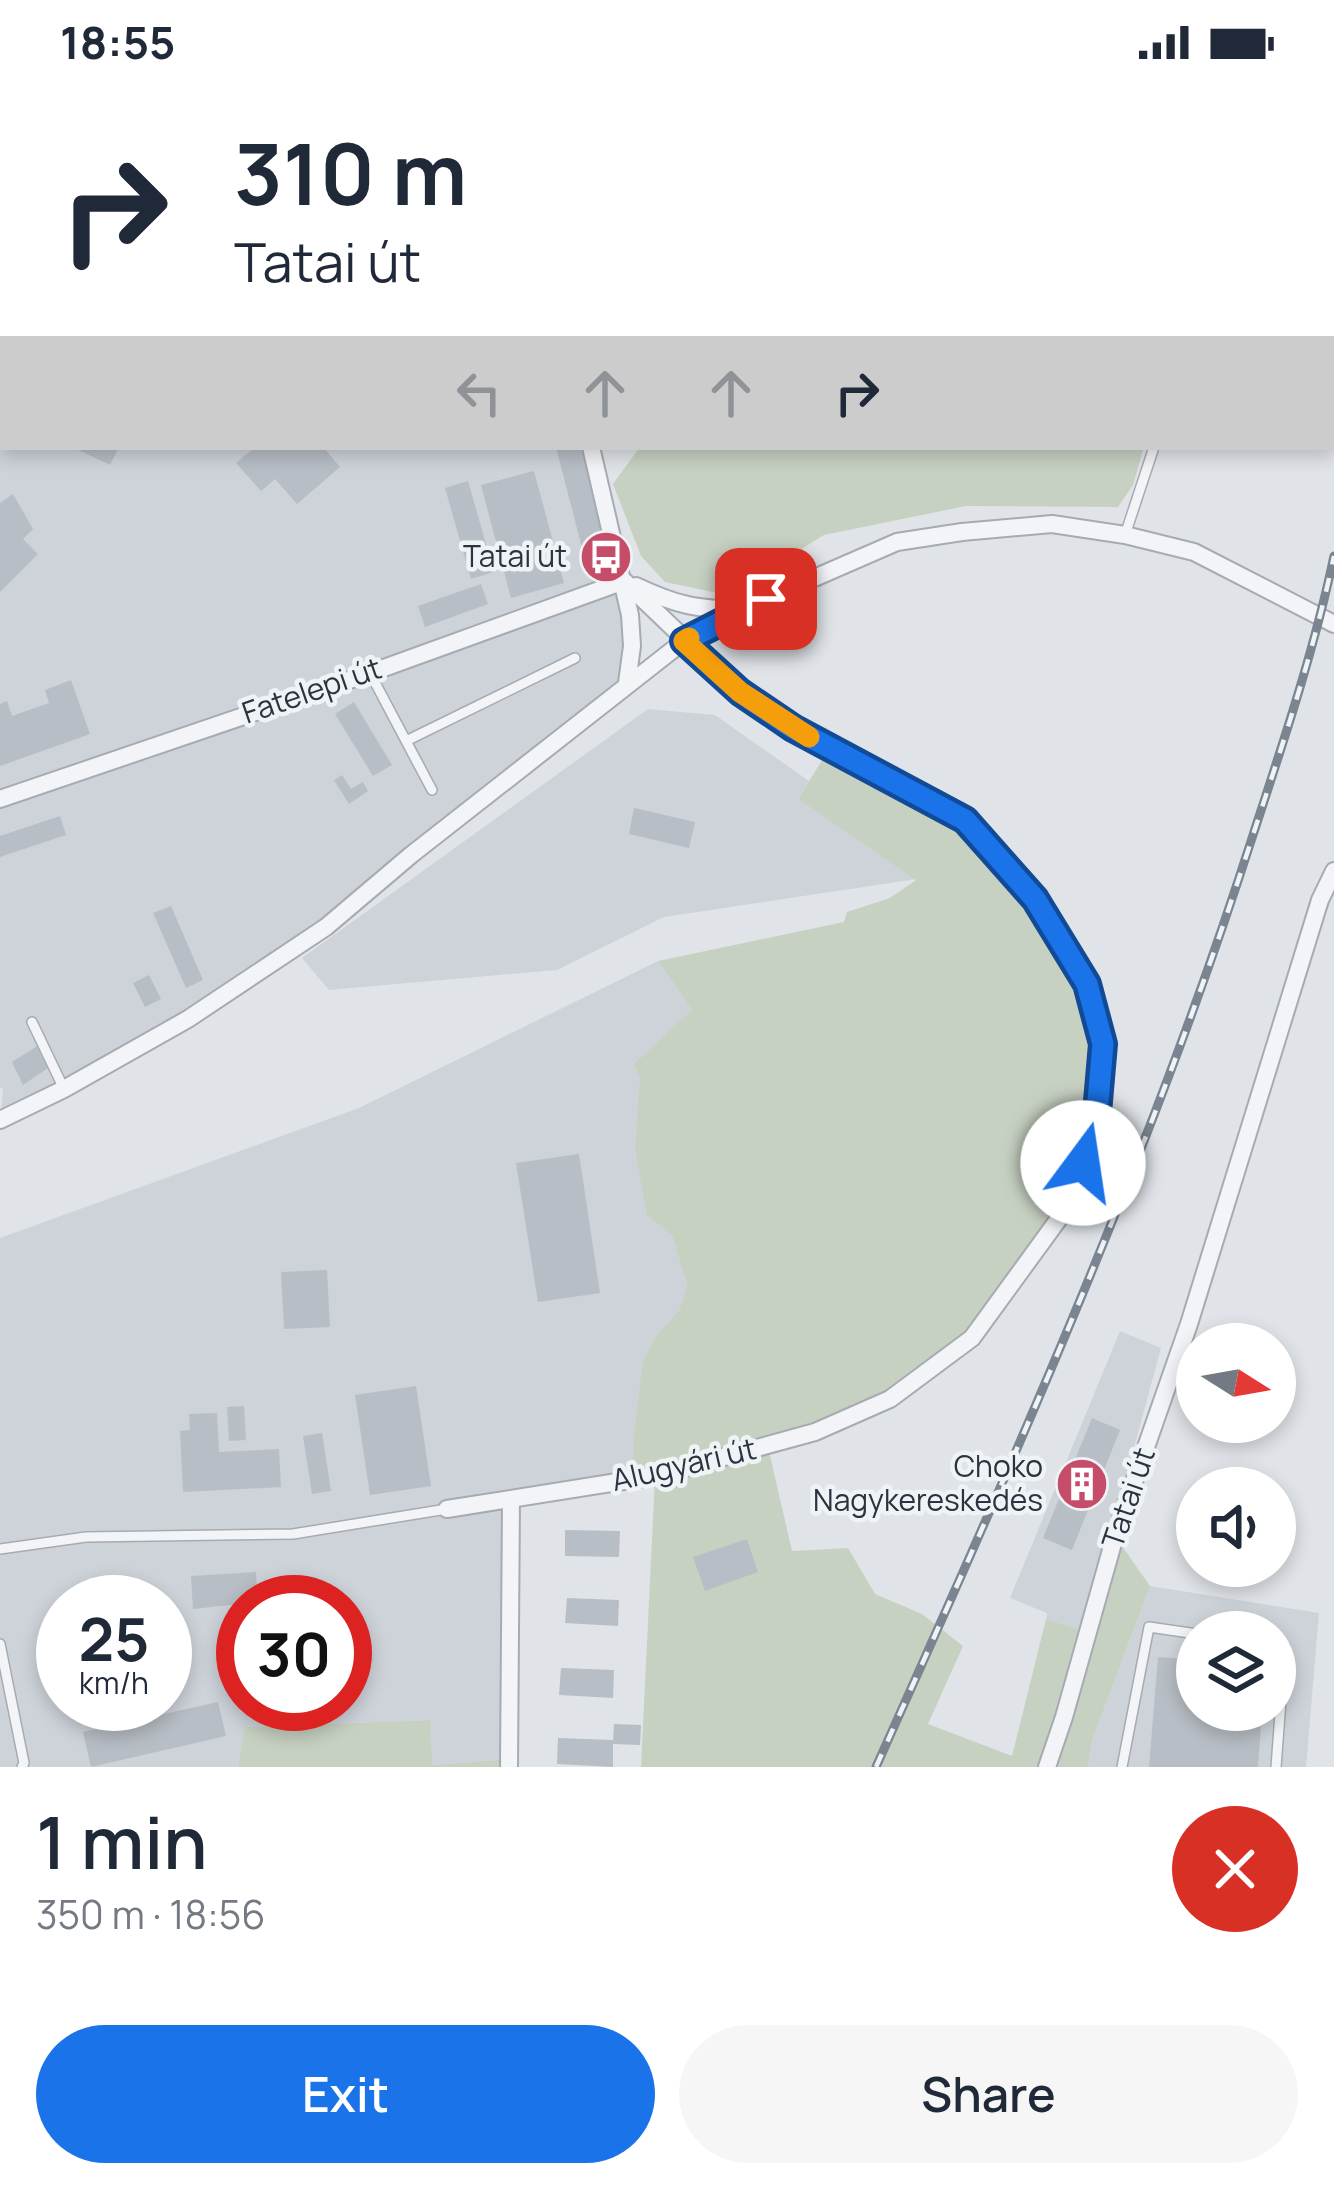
<!DOCTYPE html>
<meta charset="utf-8">
<style>
:root{--surface:#fff;--page:#f6f6f7;--text:#1f2937;--muted:#747a83;--accent:#1a73e8}
body{margin:0;font-family:Manrope,sans-serif;background:var(--page);color:var(--text);height:100vh;display:flex;flex-direction:column;font-size:45px;white-space:nowrap}
*{box-sizing:border-box;margin:0}
p{font-size:39px;color:var(--muted)}
.icon{flex:none;width:66px;height:66px;fill:none;stroke:currentColor;stroke-width:2;stroke-linecap:round;stroke-linejoin:round}
.map{position:relative;height:1683px;overflow:hidden}
.panel{display:flex;flex-direction:column;background:var(--surface);flex:1}
.panel>*{flex:none}
.guide{position:absolute;left:0px;top:0px;width:1335px;height:366px;box-shadow:0 6px 18px #0003;background:#fff;color:var(--text);overflow:hidden}
.needle{width:78px;rotate:101deg}
.buttons{position:absolute;left:1176px;top:1239px;display:grid;gap:24px}
.buttons a{display:grid;place-items:center;width:120px;height:120px;border-radius:50%;background:var(--surface);box-shadow:0 6px 18px #0003;font-size:60px}
.speed{position:absolute;left:36px;top:1491px;display:flex;gap:24px;font-size:60px;font-weight:700;text-align:center}
.speed>*{display:grid;place-content:center;width:156px;height:156px;border-radius:50%;background:var(--surface);box-shadow:0 6px 18px #0003;line-height:1}
.speed small{font-size:30px;font-weight:400}
.speed .limit{border:18px solid #d22;background:#fff;color:#111}
.pin{position:absolute;display:grid;place-items:center;width:102px;height:102px;color:#fff;margin:-51px;border-radius:24px;box-shadow:0 6px 18px #0006}
.me{position:absolute;width:132px;margin:-66px;rotate:14deg;stroke-linejoin:round;filter:drop-shadow(0 0 9px #0008)}
.turn{display:flex;align-items:center;gap:42px;height:252px;padding:0 36px;font-size:54px}
.turn .icon{width:156px;height:156px;stroke-width:2.5}
.turn b{display:block;font-size:84px;line-height:102px}
.lanes{display:flex;align-items:center;height:114px;padding:0 36px;background:#0003;justify-content:center;gap:60px;direction:ltr}
.lanes .off{opacity:.35}
.round{display:grid;place-items:center;flex:none;width:126px;height:126px;border-radius:63px;background:var(--page)}
.overview{display:flex;align-items:center;justify-content:space-between;height:204px;padding:0 36px}
h1{font-size:72px;font-weight:600;line-height:90px}
.primary-button{display:flex;gap:24px;margin-top:auto;padding:24px 36px}
.primary-button a{flex:1;height:138px;border-radius:72px;background:var(--accent);color:#fff;font-size:48px;font-weight:600;line-height:138px;text-align:center}
.primary-button a+a{background:var(--page);color:var(--text)}
.status{display:flex;justify-content:space-between;align-items:center;height:84px;padding:0 60px;background:var(--surface);direction:ltr}
.status svg{height:33px;fill:currentColor}
.map>svg:first-child{display:block}
.built{fill:#ced3da;fill-rule:evenodd}
.green{fill:#c7d1c2}
.building{fill:#b8bec5}
.lines{fill:none;stroke-linecap:round;stroke-linejoin:round}
.service-casing{stroke:#a6abb2;stroke-width:12}
.minor-casing{stroke:#a6abb2;stroke-width:20}
.service{stroke:#f3f4f7;stroke-width:9}
.minor{stroke:#f3f4f7;stroke-width:16}
.rail-casing{stroke:#7a8591;stroke-width:9}
.rail{stroke:#eff3f6;stroke-width:4.5;stroke-dasharray:14;stroke-linecap:butt}
.route-casing{stroke:#114b97;stroke-width:30}
.route{stroke:#1a73e8;stroke-width:21}
.slow{stroke:#f59e0b;stroke-width:21}
.labels{text-anchor:middle;stroke-width:9;stroke-linejoin:round;paint-order:stroke}
.poi-label{font-size:30px;fill:#2a333f;stroke:#eff3f6;text-anchor:end}
.street-label{font-size:30px;fill:#2a333f;stroke:#eff3f6}
</style>
<div class="status"><b>18:55</b><svg viewBox="0 0 49 12"><path d="M0 12V9h3v3zM5 12V6h3v6zM10 12V3h3v9zM15 12V0h3v12zM26 1h20v11H26zM47 4h2v5h-2z"/></svg></div>
<div class="map">
<svg width="1334" height="1683" viewBox="0 0 1334 1683">
<rect width="100%" height="100%" fill="#e0e4e8"/>
<path class="built" d="M 21,0 L 504,0 L 505,3 L 19,3 Z
M 537,0 L 900,0 L 898,3 L 537,3 Z
M 3,27 L 3,363 L 591,363 L 624,497 L 627,599 L 411,771 L 188,935 L 0,1036 L 3,1005 L 0,1003 L 0,31 Z
M 648,625 L 715,631 L 809,697 L 798,715 L 917,795 L 664,833 L 557,886 L 329,906 L 302,874 Z
M 658,877 L 692,926 L 641,995 L 635,1064 L 672,1151 L 687,1202 L 679,1226 L 656,1252 L 643,1276 L 632,1395 L 511,1415 L 511,1675 L 431,1681 L 430,1636 L 246,1643 L 238,1683 L 0,1683 L 0,1154 L 359,1024 ZM 63,1518 L 165,1518 L 165,1620 L 63,1620 ZM 243,1518 L 345,1518 L 345,1620 L 243,1620 Z
M 1120,1247 L 1161,1264 L 1129,1382 L 1115,1452 L 1079,1545 L 1046,1535 L 1047,1529 L 1010,1514 Z
M 1150,1502 L 1319,1529 L 1306,1683 L 1088,1683 L 1092,1657 ZM 1197,1548 L 1275,1548 L 1275,1626 L 1197,1626 Z"/>
<path class="green" d="M 640,363 L 1144,363 L 1133,401 L 1118,423 L 966,422 L 824,451 L 727,511 L 665,498 L 641,472 L 613,400 Z
M 829,665 L 965,736 L 1035,815 L 1087,900 L 1103,960 L 1096,1040 L 1071,1118 L 972,1254 L 890,1315 L 768,1363 L 792,1467 L 848,1464 L 875,1510 L 922,1530 L 963,1562 L 928,1640 L 1012,1672 L 1046,1535 L 1079,1545 L 1115,1452 L 1150,1502 L 1092,1657 L 1088,1683 L 641,1683 L 655,1393 L 632,1395 L 634,1352 L 643,1276 L 656,1252 L 679,1226 L 687,1202 L 672,1151 L 647,1131 L 635,1064 L 640,995 L 634,980 L 692,926 L 658,877 L 844,838 L 847,828 L 890,814 L 916,796 L 798,715 Z
M 430,1636 L 432,1681 L 511,1675 L 509,1683 L 238,1683 L 245,1643 Z"/>
<path class="building" d="M 72,363 L 119,363 L 110,381 Z
M 255,363 L 323,363 L 340,383 L 297,420 L 275,395 L 261,407 L 236,379 Z
M 556,363 L 585,363 L 610,461 L 583,468 Z
M 534,387 L 564,499 L 511,514 L 481,401 Z
M 468,397 L 494,488 L 471,495 L 445,404 Z
M 13,410 L 33,445 L 23,455 L 38,470 L 0,508 L 0,419 Z
M 481,500 L 488,520 L 425,543 L 418,522 Z
M 71,596 L 90,650 L 0,682 L 0,620 L 7,617 L 12,632 L 49,619 L 45,606 Z
M 354,618 L 392,681 L 373,692 L 335,630 Z
M 342,691 L 351,705 L 363,698 L 368,707 L 349,720 L 334,696 Z
M 634,724 L 695,738 L 689,764 L 629,750 Z
M 60,732 L 66,751 L 0,773 L 0,752 Z
M 171,822 L 203,896 L 186,904 L 153,829 Z
M 149,891 L 161,915 L 145,923 L 133,899 Z
M 37,962 L 48,984 L 23,1001 L 12,978 Z
M 579,1070 L 600,1209 L 538,1218 L 516,1079 Z
M 327,1186 L 330,1243 L 284,1245 L 281,1188 Z
M 416,1302 L 431,1402 L 370,1411 L 355,1311 Z
M 244,1322 L 246,1356 L 229,1357 L 227,1323 Z
M 217,1329 L 219,1368 L 279,1365 L 281,1403 L 183,1408 L 180,1347 L 190,1346 L 189,1330 Z
M 1092,1334 L 1120,1346 L 1072,1466 L 1043,1454 Z
M 322,1349 L 331,1407 L 312,1410 L 303,1352 Z
M 565,1446 L 620,1447 L 619,1473 L 565,1472 Z
M 747,1455 L 758,1488 L 705,1507 L 693,1473 Z
M 256,1488 L 258,1518 L 193,1525 L 191,1492 Z
M 567,1514 L 619,1516 L 618,1542 L 565,1539 Z
M 1158,1573 L 1197,1576 L 1197,1626 L 1262,1626 L 1258,1683 L 1149,1683 Z
M 561,1584 L 614,1586 L 613,1614 L 559,1611 Z
M 218,1618 L 226,1652 L 91,1683 L 83,1648 Z
M 614,1640 L 641,1641 L 640,1661 L 613,1660 Z
M 558,1654 L 613,1656 L 613,1683 L 557,1680 Z"/>
<g class="lines">
<g class="service-casing">
<path id="service" d="M 948,3 L 949,0
M 1005,3 L 1006,0
M 1083,3 L 1084,0
M 1282,3 L 1282,0
M 1125,451 L 1154,363
M 370,589 L 406,657 L 575,574
M 406,657 L 432,706
M 32,938 L 64,1005
M 0,1465 L 86,1453 L 293,1450 L 447,1425
M 0,1560 L 24,1679 L 22,1683
M 1275,1562 L 1285,1563 L 1276,1683
M 1122,1683 L 1149,1543 L 1197,1550"/>
</g>
<g class="minor-casing">
<path id="minor" d="M 503,0 L 503,3
M 209,3 L 212,0
M 0,324 L 3,320
M 591,363 L 630,531 L 632,562 L 627,599
M 636,502 C 678,522 697,525 743,526
M 0,715 L 370,589 L 624,497
M 0,1036 L 64,1005 L 188,935 L 326,843 L 411,771 L 684,557 L 766,515 L 897,458 L 962,448 L 1052,440 L 1125,451 L 1194,468 L 1334,540
M 447,1425 L 655,1392 L 815,1348 L 890,1315 L 972,1254 L 1071,1118 L 1096,1040 L 1103,960 L 1087,900 L 1035,815 L 1006,782 L 965,736 L 829,665 L 740,608 L 624,497
M 509,1683 L 511,1415
M 1047,1683 L 1064,1633 L 1115,1452 L 1189,1240 L 1320,816 L 1334,787"/>
</g>
<use href="#service" class="service"/>
<use href="#minor" class="minor"/>
<g class="rail-casing">
<path id="rail" d="M 876,1683 C 1013,1377 1151,1070 1253,751 C 1283,659 1314,567 1334,472"/>
</g>
<use href="#rail" class="rail"/>
</g>
<g class="lines">
<g class="route-casing">
<path id="route" d="M 766,515 L 684,557 L 740,608 L 793,644 L 965,736 L 1035,815 L 1087,900 L 1103,960 L 1096,1040 L 1083,1079"/>
</g>
<use href="#route" class="route"/>
<path class="slow" d="M 689,554 L 684,557 L 740,608 L 809,653"/>
</g>
<defs>
<g id="bus-disc" transform="scale(2.7)"><circle r="9.5" fill="#c64d6a" stroke="#eff3f6"/><path d="M-5-6H5V4H4V6H2V4H-2V6H-4V4H-5ZM-3.5-4V0h7V-4ZM-3.5 1.2v1.5H-2V1.2ZM2 1.2v1.5H3.5V1.2Z" fill="#fff"/></g>
<g id="building-disc" transform="scale(2.7)"><circle r="9.5" fill="#c64d6a" stroke="#eff3f6"/><path d="M-4-6H4V6H1V3H-1V6H-4ZM-2.5-4.3h1.7v1.8h-1.7ZM.8-4.3h1.7v1.8H.8ZM-2.5-1h1.7V.8h-1.7ZM.8-1h1.7V.8H.8Z" fill="#fff"/></g>
</defs>
<g fill-rule="evenodd">
<use href="#bus-disc" x="606" y="473"/>
<use href="#building-disc" x="1082" y="1400"/>
</g>
<g class="labels">
<g class="poi-label">
<text x="567" y="483">Tatai út</text>
<text x="1043" y="1393">Choko<tspan x="1043" dy="34">Nagykereskedés</tspan></text>
</g>
<g class="street-label">
<text transform="translate(312 607) rotate(-19)" y="10">Fatelepi út</text>
<text transform="translate(684 1381) rotate(-13)" y="10">Alugyári út</text>
<text transform="translate(1129 1414) rotate(-71)" y="10">Tatai út</text>
</g>
</g>
</svg>
<div class="buttons">
<a><svg class="needle" viewBox="-14 -14 28 28"><path d="M0-13l5 13h-10z" fill="#e53935"/><path d="M0 13l5-13h-10z" fill="#747a83"/></svg></a>
<a><svg class="icon" aria-label="sound" viewBox="0 0 24 24"><path d="M4 9h4l5-4v14l-5-4H4zM17 9q2 3 0 6"/></svg></a>
<a><svg class="icon" aria-label="layers" viewBox="0 0 24 24"><path d="M12 4l9 5-9 5-9-5zM3 14l9 5 9-5"/></svg></a>
</div>
<div class="speed"><div>25<small>km/h</small></div><div class="limit">30</div></div>
<div class="pin" style="left:766px;top:515px;background:#d93025"><svg class="icon" aria-label="arrive" viewBox="0 0 24 24"><path d="M6 21V4h12l-3 4 3 4H6"/></svg></div>
<svg class="me" style="left:1083px;top:1079px" viewBox="-20 -20 40 40"><circle r="19" fill="#fff"/><path d="M0-13L10 11 0 6-10 11z" fill="#1a73e8"/></svg>
<div class="guide">
<div class="turn"><svg class="icon" aria-label="right" viewBox="0 0 24 24"><path d="M7 20v-9h11M14 6l5 5-5 5"/></svg><div><b>310 m</b>Tatai út</div></div>
<div class="lanes"><svg class="icon off" aria-label="left" viewBox="0 0 24 24"><path d="M17 20v-9H6M10 6l-5 5 5 5"/></svg><svg class="icon off" aria-label="ahead" viewBox="0 0 24 24"><path d="M12 20V5M6 11l6-6 6 6"/></svg><svg class="icon off" aria-label="ahead" viewBox="0 0 24 24"><path d="M12 20V5M6 11l6-6 6 6"/></svg><svg class="icon" aria-label="right" viewBox="0 0 24 24"><path d="M7 20v-9h11M14 6l5 5-5 5"/></svg></div>
</div>
</div>
<section class="panel">
<div class="overview"><div><h1>1 min</h1><p>350 m · 18:56</p></div><a class="round" style="background:#d93025;color:#fff"><svg class="icon" aria-label="close" viewBox="0 0 24 24"><path d="M6 6l12 12M18 6L6 18"/></svg></a></div>
<div class="primary-button"><a>Exit</a><a>Share</a></div>
</section>
